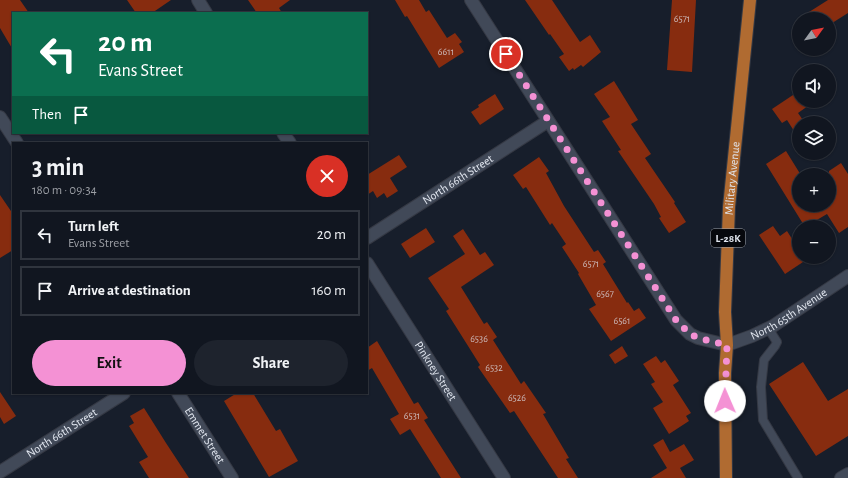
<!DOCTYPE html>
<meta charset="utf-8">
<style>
:root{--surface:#111620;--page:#1e232d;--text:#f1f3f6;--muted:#9c9fa5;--line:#30353e;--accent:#f491d4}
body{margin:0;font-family:"Alegreya Sans",sans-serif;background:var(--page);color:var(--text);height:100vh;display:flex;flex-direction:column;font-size:15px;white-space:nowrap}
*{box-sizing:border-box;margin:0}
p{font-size:13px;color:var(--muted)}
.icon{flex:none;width:22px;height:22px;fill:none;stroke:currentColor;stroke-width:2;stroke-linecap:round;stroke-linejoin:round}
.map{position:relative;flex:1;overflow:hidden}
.panel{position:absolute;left:12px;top:142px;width:356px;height:252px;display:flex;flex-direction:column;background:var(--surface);border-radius:0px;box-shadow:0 1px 3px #0004,0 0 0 1px var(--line)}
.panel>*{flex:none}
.hud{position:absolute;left:12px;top:12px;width:356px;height:122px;border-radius:0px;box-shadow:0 1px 3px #0004,0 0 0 1px var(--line);background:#0b6e4f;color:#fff;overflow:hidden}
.needle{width:26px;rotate:57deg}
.controls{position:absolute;left:792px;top:12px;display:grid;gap:8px}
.controls a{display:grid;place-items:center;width:44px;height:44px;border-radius:50%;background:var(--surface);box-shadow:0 1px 3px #0004,0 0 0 1px var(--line);font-size:20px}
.pin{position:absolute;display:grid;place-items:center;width:34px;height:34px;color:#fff;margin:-17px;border:2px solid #fff;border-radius:50%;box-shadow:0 1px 4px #0007}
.me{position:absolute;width:44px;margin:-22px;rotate:359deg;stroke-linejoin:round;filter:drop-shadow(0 0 3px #0008)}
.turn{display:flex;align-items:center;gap:14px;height:84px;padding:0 20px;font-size:18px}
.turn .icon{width:52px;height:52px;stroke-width:2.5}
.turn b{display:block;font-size:28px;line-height:34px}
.then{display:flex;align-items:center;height:38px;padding:0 20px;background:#0003;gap:8px;font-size:15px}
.round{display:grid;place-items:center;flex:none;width:42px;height:42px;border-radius:21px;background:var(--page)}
.overview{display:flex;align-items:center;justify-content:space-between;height:68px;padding:0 20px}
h1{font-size:24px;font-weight:700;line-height:30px}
.button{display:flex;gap:8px;margin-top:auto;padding:8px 20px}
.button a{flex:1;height:46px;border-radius:24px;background:var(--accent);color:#111;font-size:16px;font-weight:700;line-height:46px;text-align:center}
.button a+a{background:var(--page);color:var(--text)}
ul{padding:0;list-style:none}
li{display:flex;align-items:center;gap:12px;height:50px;margin:0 8px 6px;padding:0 12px;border:2px solid var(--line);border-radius:0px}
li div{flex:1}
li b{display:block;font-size:15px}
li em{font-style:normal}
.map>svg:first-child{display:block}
.building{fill:#872c0f}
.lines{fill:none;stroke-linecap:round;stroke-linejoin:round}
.service-casing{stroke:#353944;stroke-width:10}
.minor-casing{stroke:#353944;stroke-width:14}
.primary-casing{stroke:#353944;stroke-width:14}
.service{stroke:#414958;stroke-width:8}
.minor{stroke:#414958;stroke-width:12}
.primary{stroke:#b06b31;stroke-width:12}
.route{stroke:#f491d4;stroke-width:7;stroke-dasharray:0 12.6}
.labels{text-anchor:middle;stroke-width:3;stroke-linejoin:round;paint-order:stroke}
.number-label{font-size:10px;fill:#cbb8b8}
.shield{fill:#06080d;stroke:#a0a4ac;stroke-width:1}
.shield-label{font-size:11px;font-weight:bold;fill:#e2e7f0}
.street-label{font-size:12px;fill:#e2e7f0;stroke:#06080d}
</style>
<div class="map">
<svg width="848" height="478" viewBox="0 0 848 478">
<rect width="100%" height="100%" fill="#171e2b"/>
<path class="building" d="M 0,0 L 20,0 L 29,13 L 13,13 L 13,50 L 0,28 Z
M 127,0 L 171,0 L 152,13 L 136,13 Z
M 248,0 L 290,0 L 279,8 L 282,13 L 257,13 Z
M 395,0 L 419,0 L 426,12 L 429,10 L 447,38 L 455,33 L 462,42 L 459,44 L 464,52 L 439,68 L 407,16 L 405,17 Z
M 525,0 L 552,0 L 580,42 L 590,35 L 601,52 L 583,67 L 581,65 L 574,70 L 573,68 L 569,71 L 559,57 L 564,54 L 550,34 L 549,35 Z
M 672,0 L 696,0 L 692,72 L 667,70 Z
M 828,0 L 848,0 L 848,13 L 829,25 L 829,19 L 798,19 Z
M 614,81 L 638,120 L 631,124 L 651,154 L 645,158 L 675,202 L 674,203 L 686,222 L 669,233 L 659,218 L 661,217 L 654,204 L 618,151 L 621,150 L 602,121 L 610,117 L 594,94 Z
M 799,91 L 799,101 L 815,101 L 798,113 L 805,123 L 799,123 L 799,128 L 794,131 L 787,120 L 782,123 L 772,109 Z
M 495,94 L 504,109 L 480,125 L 471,112 L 479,107 L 478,105 Z
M 786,151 L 799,172 L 799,205 L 829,205 L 829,171 L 841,163 L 848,174 L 848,227 L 839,233 L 827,214 L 805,227 L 766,164 Z
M 399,155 L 407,167 L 390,178 L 398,191 L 387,198 L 384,193 L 377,198 L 373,191 L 367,195 L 367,175 Z
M 539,157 L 549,171 L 546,173 L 564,206 L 594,252 L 598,250 L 606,262 L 603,264 L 627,303 L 628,302 L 634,311 L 639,308 L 646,318 L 611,341 L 589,309 L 596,305 L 578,274 L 579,273 L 562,247 L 566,244 L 552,223 L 550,225 L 526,187 L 523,189 L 513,175 Z
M 0,195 L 13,214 L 13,250 L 0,258 Z
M 773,226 L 780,236 L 787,231 L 799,250 L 799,257 L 804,257 L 806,260 L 785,274 L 759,235 Z
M 426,228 L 435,242 L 410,258 L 401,244 Z
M 463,229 L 480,255 L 485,252 L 494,265 L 461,287 L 484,324 L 487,322 L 497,337 L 493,340 L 521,384 L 524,381 L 546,413 L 543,414 L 569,458 L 566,459 L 578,478 L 558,478 L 514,411 L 510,413 L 478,367 L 480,365 L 446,311 L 449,309 L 428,278 L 465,254 L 453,236 Z
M 377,341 L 414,404 L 418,402 L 428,418 L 424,420 L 461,478 L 441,478 L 410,429 L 400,435 L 390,419 L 399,414 L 372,368 L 367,371 L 367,348 Z
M 622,346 L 628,356 L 615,364 L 609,355 Z
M 656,356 L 661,363 L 665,360 L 679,381 L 673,385 L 691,413 L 686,416 L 689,421 L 669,434 L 653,408 L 663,402 L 651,384 L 655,382 L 643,364 Z
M 803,362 L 828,401 L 848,389 L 848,436 L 816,456 L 769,384 Z
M 0,392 L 16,416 L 4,424 L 0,417 Z
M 237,393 L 253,393 L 276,431 L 280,429 L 298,461 L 269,477 L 224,401 Z
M 144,408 L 166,443 L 189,478 L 149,478 L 139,462 L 148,457 L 129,426 L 134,423 L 130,416 Z
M 663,439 L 670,452 L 684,444 L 694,460 L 680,468 L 686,478 L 651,478 L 667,468 L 653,445 Z"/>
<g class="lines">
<g class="service-casing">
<path id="service" d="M 768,328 L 777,342 L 775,346 L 764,360 L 761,387 L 763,420 L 798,478"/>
</g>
<g class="minor-casing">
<g id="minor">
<path d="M 198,0 L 206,13"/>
<path id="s1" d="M 471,0 L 676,320 L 690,334 L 698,338 L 727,345 L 752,336 L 773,326 L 848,276"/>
<path d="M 0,117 L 17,143"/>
<path d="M 283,133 L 290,143"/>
<path id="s2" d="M 367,238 L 548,121"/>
<path id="s3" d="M 367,263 L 504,478"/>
<path id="s4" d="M 178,393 L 232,478"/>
<path id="s5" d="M 0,472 L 124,393"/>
<path d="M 841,478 L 848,474"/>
</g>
</g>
<g class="primary-casing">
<g id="primary">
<path id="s6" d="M 726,478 L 725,373 L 727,345 L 725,312 L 729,207 L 750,0"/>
</g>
</g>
<use href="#service" class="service"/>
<use href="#minor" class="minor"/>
<use href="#primary" class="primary"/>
</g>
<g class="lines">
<path class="route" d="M 506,54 L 676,320 L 690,334 L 698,338 L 727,345 L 725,401"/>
</g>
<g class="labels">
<g class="number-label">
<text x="682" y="22">6571</text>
<text x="446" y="55">6611</text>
<text x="591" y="267">6571</text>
<text x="605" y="297">6567</text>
<text x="622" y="324">6561</text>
<text x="479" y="342">6536</text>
<text x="494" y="371">6532</text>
<text x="517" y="401">6526</text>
<text x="412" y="419">6531</text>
</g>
<rect class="shield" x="711" y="229" width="34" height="18" rx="3"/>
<g class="shield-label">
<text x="728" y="242">L-28K</text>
</g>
<g class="street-label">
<text dy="4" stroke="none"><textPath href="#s2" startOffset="108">North 66th Street</textPath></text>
<text dy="4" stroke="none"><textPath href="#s6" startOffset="300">Military Avenue</textPath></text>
<text dy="4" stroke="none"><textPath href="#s1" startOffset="508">North 65th Avenue</textPath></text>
<text dy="4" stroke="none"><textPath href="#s3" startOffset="128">Pinkney Street</textPath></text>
<text dy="4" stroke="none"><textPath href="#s5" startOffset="73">North 66th Street</textPath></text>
<text dy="4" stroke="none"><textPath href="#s4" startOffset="50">Emmet Street</textPath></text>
</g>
</g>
</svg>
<div class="controls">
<a><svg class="needle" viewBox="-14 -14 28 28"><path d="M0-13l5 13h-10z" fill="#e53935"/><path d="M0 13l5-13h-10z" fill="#9c9fa5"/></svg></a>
<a><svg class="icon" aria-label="sound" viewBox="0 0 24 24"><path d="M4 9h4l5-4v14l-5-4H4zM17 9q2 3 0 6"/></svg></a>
<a><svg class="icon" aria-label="layers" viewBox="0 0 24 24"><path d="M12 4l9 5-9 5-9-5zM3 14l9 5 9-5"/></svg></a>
<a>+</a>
<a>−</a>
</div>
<div class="pin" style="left:506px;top:54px;background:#d93025"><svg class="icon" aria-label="arrive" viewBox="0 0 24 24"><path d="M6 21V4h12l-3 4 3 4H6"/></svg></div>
<svg class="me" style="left:725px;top:401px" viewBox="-20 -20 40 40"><circle r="19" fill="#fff"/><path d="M0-13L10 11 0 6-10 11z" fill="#f491d4"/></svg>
<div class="hud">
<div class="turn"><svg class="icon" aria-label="left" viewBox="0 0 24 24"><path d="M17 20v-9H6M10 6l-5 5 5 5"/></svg><div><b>20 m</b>Evans Street</div></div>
<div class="then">Then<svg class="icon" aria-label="arrive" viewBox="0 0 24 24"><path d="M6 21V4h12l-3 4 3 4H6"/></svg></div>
</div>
<section class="panel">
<div class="overview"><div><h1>3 min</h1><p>180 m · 09:34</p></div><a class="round" style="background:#d93025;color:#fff"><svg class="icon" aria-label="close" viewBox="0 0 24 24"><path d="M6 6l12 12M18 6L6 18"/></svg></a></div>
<ul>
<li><svg class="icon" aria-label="left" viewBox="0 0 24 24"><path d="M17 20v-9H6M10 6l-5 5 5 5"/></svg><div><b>Turn left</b><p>Evans Street</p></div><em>20 m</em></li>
<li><svg class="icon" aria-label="arrive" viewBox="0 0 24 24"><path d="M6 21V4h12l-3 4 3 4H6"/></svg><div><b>Arrive at destination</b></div><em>160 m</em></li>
</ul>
<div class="button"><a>Exit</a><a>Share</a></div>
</section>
</div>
